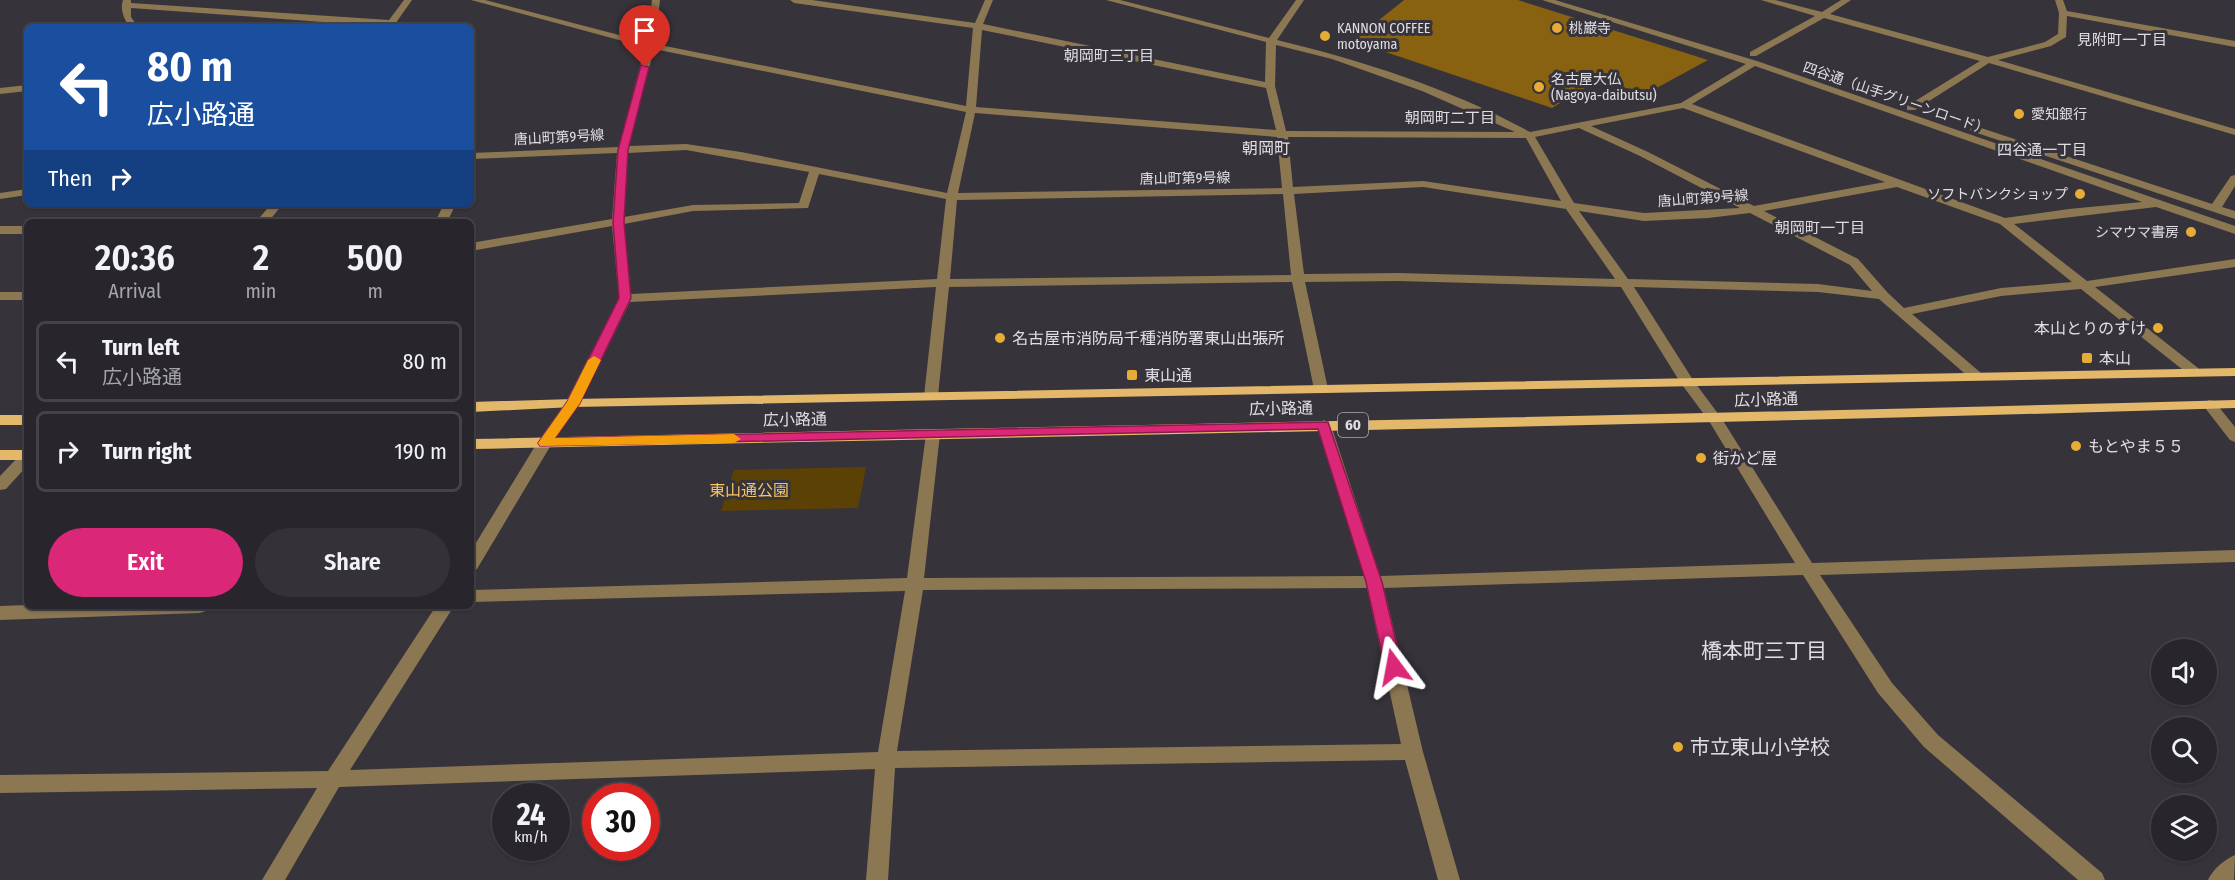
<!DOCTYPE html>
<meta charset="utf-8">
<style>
:root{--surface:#28262c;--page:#343238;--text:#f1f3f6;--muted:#a5a5a9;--line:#444348;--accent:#db2777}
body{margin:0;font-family:"Fira Sans Condensed","Noto Sans JP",sans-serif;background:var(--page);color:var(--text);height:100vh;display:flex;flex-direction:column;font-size:22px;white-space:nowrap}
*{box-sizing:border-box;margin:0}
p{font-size:20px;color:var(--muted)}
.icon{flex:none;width:33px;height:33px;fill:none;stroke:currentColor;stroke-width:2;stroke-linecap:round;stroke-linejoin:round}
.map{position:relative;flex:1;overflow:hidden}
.details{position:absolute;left:24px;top:219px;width:450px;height:390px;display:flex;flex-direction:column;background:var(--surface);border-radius:9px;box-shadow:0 2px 4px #0004,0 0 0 2px var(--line)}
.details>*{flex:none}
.banner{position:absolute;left:24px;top:24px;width:450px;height:183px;border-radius:9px;box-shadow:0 2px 4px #0004,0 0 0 2px var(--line);background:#1a4fa0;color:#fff;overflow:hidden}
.fabs{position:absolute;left:2151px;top:639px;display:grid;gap:12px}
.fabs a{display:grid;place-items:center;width:66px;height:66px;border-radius:50%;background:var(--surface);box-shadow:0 2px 4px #0004,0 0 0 2px var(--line);font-size:30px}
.speed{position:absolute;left:492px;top:783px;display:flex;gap:12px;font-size:30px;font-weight:700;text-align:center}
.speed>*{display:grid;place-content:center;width:78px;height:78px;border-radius:50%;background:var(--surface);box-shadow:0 2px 4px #0004,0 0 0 2px var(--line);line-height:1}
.speed small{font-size:15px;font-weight:400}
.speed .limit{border:9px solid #d22;background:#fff;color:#111}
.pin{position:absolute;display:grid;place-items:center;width:51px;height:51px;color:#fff;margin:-62px -26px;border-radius:50% 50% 50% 0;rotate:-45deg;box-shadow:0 0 6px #0007}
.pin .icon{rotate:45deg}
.me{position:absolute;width:66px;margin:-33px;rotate:347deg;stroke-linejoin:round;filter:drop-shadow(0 0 4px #0008)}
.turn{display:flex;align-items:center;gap:21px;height:126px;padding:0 24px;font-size:27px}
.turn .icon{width:78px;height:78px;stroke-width:2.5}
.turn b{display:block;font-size:42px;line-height:51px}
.then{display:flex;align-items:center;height:57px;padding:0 24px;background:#0003;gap:12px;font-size:22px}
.eta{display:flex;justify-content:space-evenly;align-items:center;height:102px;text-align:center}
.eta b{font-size:36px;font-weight:600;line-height:42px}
.button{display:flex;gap:12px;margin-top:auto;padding:12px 24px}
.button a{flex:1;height:69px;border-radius:36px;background:var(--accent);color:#fff;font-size:24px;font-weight:600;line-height:69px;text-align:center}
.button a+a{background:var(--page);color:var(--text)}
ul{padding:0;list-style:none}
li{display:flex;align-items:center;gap:18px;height:81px;margin:0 12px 9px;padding:0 12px;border:3px solid var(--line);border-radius:9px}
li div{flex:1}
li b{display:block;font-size:22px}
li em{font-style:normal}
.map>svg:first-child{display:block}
.green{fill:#5b4105}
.forest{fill:#886211}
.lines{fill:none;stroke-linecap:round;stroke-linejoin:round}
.minor{fill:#8c7753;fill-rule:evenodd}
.major{fill:#e3b86a;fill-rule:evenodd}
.route{fill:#db2777;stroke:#8e194d;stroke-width:1.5}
.slow{fill:#f59e0b}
.poi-dot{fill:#e6ac36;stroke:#36333b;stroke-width:2}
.labels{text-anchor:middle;stroke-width:6;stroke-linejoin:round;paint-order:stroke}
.far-poi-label{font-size:14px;fill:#e0dee3;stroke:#36333b;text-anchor:start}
.far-street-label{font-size:14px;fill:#e0dee3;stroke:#36333b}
.far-neighbourhood-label{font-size:15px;fill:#e0dee3;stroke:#36333b}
.shield{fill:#36333b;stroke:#adabb1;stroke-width:1.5}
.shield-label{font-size:15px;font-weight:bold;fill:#e0dee3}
.far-quarter-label{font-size:16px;fill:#e0dee3;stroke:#36333b}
.poi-label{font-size:16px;fill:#e0dee3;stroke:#36333b;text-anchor:start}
.street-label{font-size:16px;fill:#e0dee3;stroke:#36333b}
.park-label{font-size:16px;fill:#f6c364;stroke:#36333b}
.near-poi-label{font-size:20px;fill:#e0dee3;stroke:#36333b;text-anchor:start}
.near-neighbourhood-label{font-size:21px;fill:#e0dee3;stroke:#36333b}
</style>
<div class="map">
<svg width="2235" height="880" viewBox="0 0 2235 880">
<rect width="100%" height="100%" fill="#36333b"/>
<path class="green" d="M 866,467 L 858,508 L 721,511 L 734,470 Z"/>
<path class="forest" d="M 1404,0 L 1518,0 L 1708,60 L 1651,91 L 1591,84 L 1552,108 L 1353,41 Z"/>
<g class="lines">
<path class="minor" d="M 123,0 L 131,0 L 131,3 L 389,20 L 404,0 L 412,0 L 393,27 L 131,8 L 131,17 L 138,27 L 130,27 C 123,18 120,8 123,0 Z
M 471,0 L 485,0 L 646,42 L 652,0 L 660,0 L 655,44 L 966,106 L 973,28 L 794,3 L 790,0 L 812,0 L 975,23 L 985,0 L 993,0 L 983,24 L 1265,82 L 1266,42 L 1106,0 L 1120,0 L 1269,38 L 1296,0 L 1304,0 L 1277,40 C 1363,61 1452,89 1530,132 L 1681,103 L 1746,64 L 1542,0 L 1555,0 L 1757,61 L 2235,226 L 2235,234 L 2156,207 L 2014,224 L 2087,281 L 2235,259 L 2235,267 L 2095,287 L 2198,368 L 2200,371 L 2193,375 L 2188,374 L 2081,289 L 2001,296 L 1912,314 L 1981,373 L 1983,376 L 1976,380 L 1971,379 L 1879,299 L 1818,292 L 1634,287 L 1693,380 L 1722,419 L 1812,563 L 2235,550 L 2235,562 L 1820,575 L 1892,683 L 1938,735 L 2102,873 L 2105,880 L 2078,880 L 1924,747 L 1878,693 L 1803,575 L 1384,588 L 1423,752 L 1460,880 L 1438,880 L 1405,760 L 895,768 L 888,880 L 866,880 L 875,769 L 339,787 L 285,880 L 262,880 L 317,788 L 0,793 L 0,775 L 328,771 L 436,606 L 454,606 L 350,770 L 878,752 L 905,591 L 471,602 L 471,590 L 907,578 L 926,434 L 933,429 L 940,434 L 924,578 L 1364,576 L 1317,425 L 1324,420 L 1331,425 L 1380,576 L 1795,563 L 1709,421 L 1680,382 L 1621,287 L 1398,281 L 1305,282 L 1328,389 L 1321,393 L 1314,389 L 1292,282 L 949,287 L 938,396 L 931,400 L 924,396 L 936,287 L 630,302 L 580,403 L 551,445 L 477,569 L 471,571 L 471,551 L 537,443 L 566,402 L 619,298 L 612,226 L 471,251 L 471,243 L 612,219 L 617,153 L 471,159 L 471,153 L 619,147 L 645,47 ZM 982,30 L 1266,88 L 1276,130 L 976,107 ZM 1276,45 L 1332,59 L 1422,91 L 1515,132 L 1286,131 L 1275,86 ZM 654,49 L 966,112 L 947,193 L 741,152 L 686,144 L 629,146 ZM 1755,66 L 2142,202 L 2069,209 L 2005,218 L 1692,104 ZM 1683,108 L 1885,182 L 1754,206 L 1648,152 L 1591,126 ZM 975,113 L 1277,137 L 1282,188 L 958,193 ZM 1579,128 L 1640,156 L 1740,208 L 1644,213 L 1574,203 L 1535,137 ZM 1288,137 L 1526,138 L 1561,201 L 1423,181 L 1293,187 ZM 686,150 L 809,172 L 799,203 L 693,205 L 624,217 L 628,153 ZM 819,174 L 946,199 L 937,279 L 631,294 L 624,224 L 693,211 L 808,208 ZM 1423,187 L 1566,209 L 1615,279 L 1398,273 L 1304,274 L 1294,194 ZM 1897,187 L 2000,224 L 2072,282 L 2001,288 L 1904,308 L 1888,293 L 1858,259 L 1764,211 ZM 1283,194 L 1291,275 L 950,279 L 957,200 ZM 1579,211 L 1644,221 L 1708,218 L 1750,213 L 1850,265 L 1872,291 L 1818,284 L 1628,279 ZM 1367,588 L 1401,744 L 897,751 L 923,590 Z
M 1761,0 L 1775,0 L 1822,12 L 1841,0 L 1851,0 L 1830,14 L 1988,57 L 2045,42 L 2058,34 L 2059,13 L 2055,0 L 2063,0 L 2067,11 L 2235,41 L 2235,47 L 2067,16 L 2066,37 L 2051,46 L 1998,60 L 2235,129 L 2235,135 L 1989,63 L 1915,110 L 1907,110 L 1907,106 L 1980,61 L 1824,18 L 1756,56 L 1750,56 L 1750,52 L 1815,16 Z
M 27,85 L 27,91 L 0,94 L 0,88 Z
M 1975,126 L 2212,204 L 2231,176 L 2235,175 L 2235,186 L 2222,207 L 2235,211 L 2235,219 L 1971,131 L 1970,129 Z
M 27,189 L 27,195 L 0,199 L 0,193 Z
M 271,204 L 283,204 L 268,222 L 256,222 Z
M 444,204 L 456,204 L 447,222 L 435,222 Z
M 0,226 L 27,226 L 27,234 L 0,234 Z
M 0,292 L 27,292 L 27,300 L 0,300 Z
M 2209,400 L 2214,401 L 2235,427 L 2235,442 L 2230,440 L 2202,404 Z
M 27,452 L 27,466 L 6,489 L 0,490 L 0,476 L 22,453 Z
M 0,606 L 27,605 L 209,606 L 206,611 L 200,613 L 0,620 Z
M 2235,855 L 2234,880 L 2208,880 C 2213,869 2224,860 2235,855 Z"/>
<path class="major" d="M 2235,368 L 2235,376 L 573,407 L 471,412 L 471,402 L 573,399 Z
M 2235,400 L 2235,408 C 1647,426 1059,436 471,449 L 471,439 C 1059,426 1647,416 2235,400 Z
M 0,415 L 27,415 L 27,425 L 0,425 Z
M 0,450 L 27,450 L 27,460 L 0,460 Z"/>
</g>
<path class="route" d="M 641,65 L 649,67 L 628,150 L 624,222 L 631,298 L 580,403 L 555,438 L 1328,422 L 1382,582 L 1402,667 L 1399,672 L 1394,673 L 1388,672 L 1385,667 L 1366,582 L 1318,429 L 540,446 L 538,443 L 567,402 L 619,298 L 613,222 L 618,150 Z"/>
<path class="slow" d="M 594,356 L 601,360 L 580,403 L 555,438 L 734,434 L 741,439 L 734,443 L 540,446 L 538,443 L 567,402 L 588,360 Z"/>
<g class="poi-dot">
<circle cx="1557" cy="28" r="6"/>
<circle cx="1325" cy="36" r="6"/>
<circle cx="1539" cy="87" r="6"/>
<circle cx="2019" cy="114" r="6"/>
<circle cx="2080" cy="194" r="6"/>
<circle cx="2191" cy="232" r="6"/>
<circle cx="2158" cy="328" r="6"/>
<circle cx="1000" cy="338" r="6"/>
<rect x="2081" y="352" width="12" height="12" rx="3"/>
<rect x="1126" y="369" width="12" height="12" rx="3"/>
<circle cx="2076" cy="446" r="6"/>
<circle cx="1701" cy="458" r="6"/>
<circle cx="1678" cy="747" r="6"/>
</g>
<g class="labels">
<g class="far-poi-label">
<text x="1337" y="33">KANNON COFFEE<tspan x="1337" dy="16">motoyama</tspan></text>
<text x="1569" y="33">桃巌寺</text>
<text x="1551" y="84">名古屋大仏<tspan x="1551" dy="16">(Nagoya-daibutsu)</tspan></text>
<text x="2031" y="119">愛知銀行</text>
<text x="2068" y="199" text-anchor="end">ソフトバンクショップ</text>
<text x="2179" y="237" text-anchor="end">シマウマ書房</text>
</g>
<g class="far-street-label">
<text transform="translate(1896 98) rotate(19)" y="5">四谷通（山手グリーンロード）</text>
<text transform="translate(559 137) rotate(-3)" y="5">唐山町第9号線</text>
<text transform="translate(1185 178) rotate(-1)" y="5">唐山町第9号線</text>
<text transform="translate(1703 198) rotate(-4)" y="5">唐山町第9号線</text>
</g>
<g class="far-neighbourhood-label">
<text x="2122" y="45">見附町一丁目</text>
<text x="1109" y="61">朝岡町三丁目</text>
<text x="1450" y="123">朝岡町二丁目</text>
<text x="2042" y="155">四谷通一丁目</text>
<text x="1820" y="233">朝岡町一丁目</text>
</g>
<rect class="shield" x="1338" y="413" width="30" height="24" rx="4.5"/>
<g class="shield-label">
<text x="1353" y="430">60</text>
</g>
<g class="far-quarter-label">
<text x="1266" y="154">朝岡町</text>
</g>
<g class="poi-label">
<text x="2146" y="334" text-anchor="end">本山とりのすけ</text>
<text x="1012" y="344">名古屋市消防局千種消防署東山出張所</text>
<text x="2099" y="364">本山</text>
<text x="1144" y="381">東山通</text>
<text x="2088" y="452">もとやま５５</text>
<text x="1713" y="464">街かど屋</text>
</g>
<g class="street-label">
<text transform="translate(1766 399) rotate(-2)" y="6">広小路通</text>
<text transform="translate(1281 408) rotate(-1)" y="6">広小路通</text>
<text transform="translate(795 419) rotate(-1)" y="6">広小路通</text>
</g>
<g class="park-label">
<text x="749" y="496">東山通公園</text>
</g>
<g class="near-poi-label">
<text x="1690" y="754">市立東山小学校</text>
</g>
<g class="near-neighbourhood-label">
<text x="1764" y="658">橋本町三丁目</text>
</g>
</g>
</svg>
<div class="fabs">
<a><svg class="icon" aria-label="sound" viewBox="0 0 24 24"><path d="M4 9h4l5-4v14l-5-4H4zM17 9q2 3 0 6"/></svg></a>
<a><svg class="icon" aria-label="search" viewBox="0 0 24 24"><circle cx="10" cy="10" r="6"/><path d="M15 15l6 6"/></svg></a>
<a><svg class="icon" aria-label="layers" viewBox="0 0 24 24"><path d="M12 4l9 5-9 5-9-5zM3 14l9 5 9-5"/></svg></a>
</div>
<div class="speed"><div>24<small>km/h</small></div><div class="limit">30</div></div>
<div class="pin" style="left:645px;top:67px;background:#d93025"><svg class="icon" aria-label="arrive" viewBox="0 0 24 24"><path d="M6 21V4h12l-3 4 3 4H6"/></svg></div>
<svg class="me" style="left:1394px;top:667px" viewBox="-20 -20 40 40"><path d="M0-17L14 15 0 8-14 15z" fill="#db2777" stroke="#fff" stroke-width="4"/></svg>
<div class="banner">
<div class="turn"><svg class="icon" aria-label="left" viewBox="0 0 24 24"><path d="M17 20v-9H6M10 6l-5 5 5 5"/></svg><div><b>80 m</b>広小路通</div></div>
<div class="then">Then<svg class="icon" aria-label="right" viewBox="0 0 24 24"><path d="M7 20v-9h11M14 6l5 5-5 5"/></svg></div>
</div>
<section class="details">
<div class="eta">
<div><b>20:36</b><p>Arrival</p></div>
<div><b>2</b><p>min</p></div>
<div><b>500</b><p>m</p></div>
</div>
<ul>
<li><svg class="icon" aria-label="left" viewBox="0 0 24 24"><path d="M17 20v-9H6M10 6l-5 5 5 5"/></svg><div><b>Turn left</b><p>広小路通</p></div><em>80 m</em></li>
<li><svg class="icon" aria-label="right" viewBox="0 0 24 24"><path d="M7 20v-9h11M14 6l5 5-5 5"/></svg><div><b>Turn right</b></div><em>190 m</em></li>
</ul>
<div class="button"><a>Exit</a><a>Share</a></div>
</section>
</div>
